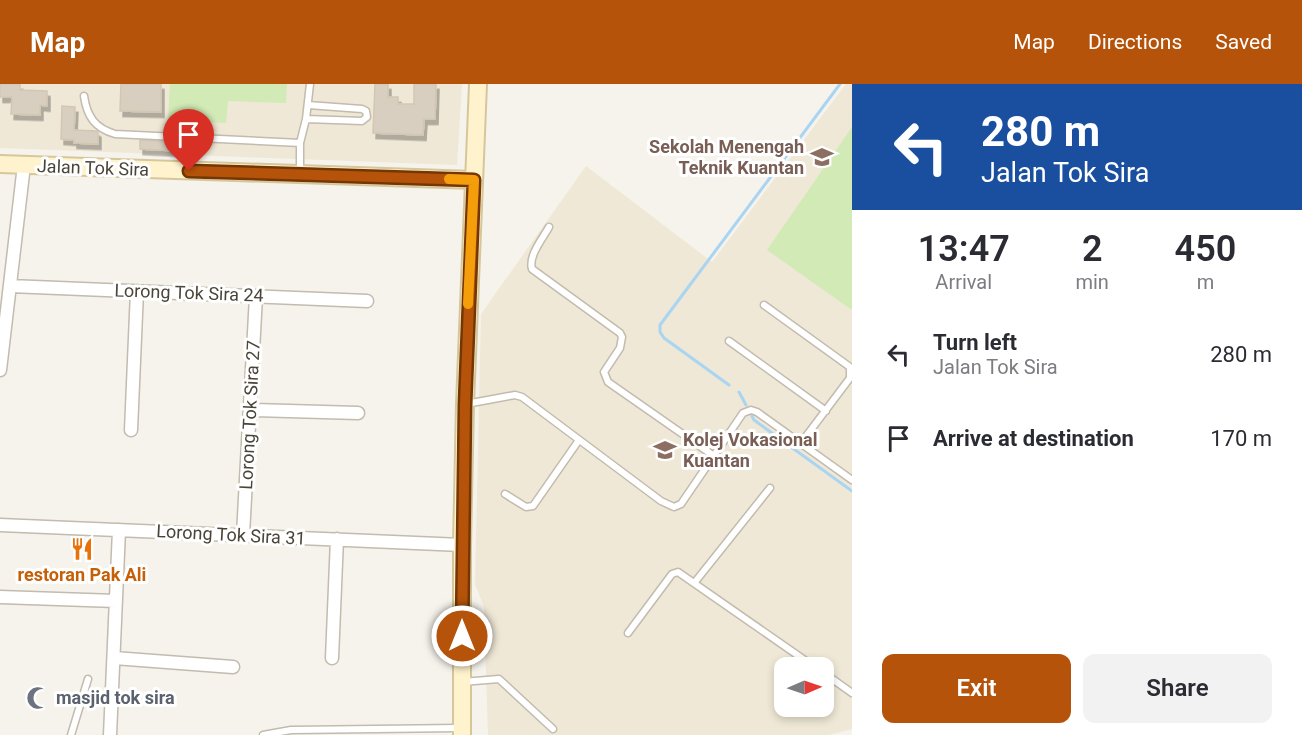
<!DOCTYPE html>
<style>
:root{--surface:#fff;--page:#f2f2f3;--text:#2b2b33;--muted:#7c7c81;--accent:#b45309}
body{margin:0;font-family:Roboto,sans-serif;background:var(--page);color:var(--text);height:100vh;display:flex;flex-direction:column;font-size:22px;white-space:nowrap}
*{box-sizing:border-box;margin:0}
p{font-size:20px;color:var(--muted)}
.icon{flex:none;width:33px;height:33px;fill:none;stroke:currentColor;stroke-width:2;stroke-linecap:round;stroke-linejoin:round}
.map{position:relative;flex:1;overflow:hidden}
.panel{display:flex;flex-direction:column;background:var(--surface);width:450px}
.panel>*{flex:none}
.top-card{background:#1a4fa0;color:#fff;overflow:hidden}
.needle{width:39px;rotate:88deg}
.tools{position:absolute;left:774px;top:573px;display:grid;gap:12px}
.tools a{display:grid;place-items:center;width:60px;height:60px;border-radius:12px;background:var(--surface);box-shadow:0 3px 9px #0003;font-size:30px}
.pin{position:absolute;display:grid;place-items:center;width:51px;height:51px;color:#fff;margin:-62px -26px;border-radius:50% 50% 50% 0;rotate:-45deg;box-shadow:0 0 6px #0007}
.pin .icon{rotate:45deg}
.me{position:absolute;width:66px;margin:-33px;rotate:0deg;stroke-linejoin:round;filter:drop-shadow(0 0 4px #0008)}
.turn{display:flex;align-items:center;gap:21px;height:126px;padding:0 30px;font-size:27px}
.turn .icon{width:78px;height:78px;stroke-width:2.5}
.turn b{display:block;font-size:42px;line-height:51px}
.eta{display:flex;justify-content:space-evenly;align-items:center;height:102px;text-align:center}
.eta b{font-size:36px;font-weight:600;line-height:42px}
.button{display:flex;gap:12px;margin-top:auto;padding:12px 30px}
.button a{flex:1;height:69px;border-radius:12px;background:var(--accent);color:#fff;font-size:24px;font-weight:600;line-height:69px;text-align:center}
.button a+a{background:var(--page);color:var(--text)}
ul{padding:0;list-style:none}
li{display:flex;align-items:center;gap:18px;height:84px;padding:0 30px}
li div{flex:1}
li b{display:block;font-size:22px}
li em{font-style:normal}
header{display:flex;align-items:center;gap:36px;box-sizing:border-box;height:84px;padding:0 30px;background:var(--accent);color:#fff}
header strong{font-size:28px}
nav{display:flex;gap:33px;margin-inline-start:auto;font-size:21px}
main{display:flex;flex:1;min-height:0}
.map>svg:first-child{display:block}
.education{fill:#efe8d6;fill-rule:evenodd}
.green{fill:#d2eab5}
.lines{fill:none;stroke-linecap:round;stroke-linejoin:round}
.stream{stroke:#a9d4f2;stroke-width:3}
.building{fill:#d8cfc1;stroke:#d3c7b4;stroke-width:1.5;filter:url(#shadow)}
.lane-casing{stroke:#c2bbae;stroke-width:9}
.street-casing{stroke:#c2bbae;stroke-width:15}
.secondary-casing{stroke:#d6c79b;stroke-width:20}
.lane{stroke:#fff;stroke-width:6}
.street{stroke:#fff;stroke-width:12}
.secondary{stroke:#fff3cd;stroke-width:16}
.route-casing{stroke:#753606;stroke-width:15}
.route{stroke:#b45309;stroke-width:10}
.slow{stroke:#f59e0b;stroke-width:10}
.labels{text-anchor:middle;stroke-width:6;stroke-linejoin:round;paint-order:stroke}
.education-label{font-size:18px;font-weight:bold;fill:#785e54;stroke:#fff;text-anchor:end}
.street-label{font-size:18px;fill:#4b4439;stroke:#fff}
.food-label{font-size:18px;font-weight:bold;fill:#c56008;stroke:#fff}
.worship-label{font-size:18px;font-weight:bold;fill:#5b616d;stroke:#fff;text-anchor:start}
</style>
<header>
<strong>Map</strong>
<nav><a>Map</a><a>Directions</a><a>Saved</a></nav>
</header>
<main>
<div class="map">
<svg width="852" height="651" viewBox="0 0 852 651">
<defs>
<filter id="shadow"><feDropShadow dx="3" dy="5.5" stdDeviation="0" flood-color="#0004"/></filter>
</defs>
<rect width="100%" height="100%" fill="#f6f3ec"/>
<path class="education" d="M 0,0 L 462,0 L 457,81 L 0,64 Z
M 846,0 L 852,0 L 852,645 L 829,651 L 488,651 L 484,523 L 475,500 L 481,230 L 586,82 L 712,178 ZM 784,584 L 824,584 L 824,622 L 784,622 Z"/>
<path class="green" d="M 170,0 L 287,0 L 286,19 L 228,17 L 226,39 L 168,36 Z
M 852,43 L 852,226 L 767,166 Z"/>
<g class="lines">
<path class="stream" d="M 729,301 L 664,254 L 660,248 L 660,241 L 840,0
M 739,308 L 746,321
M 752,332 L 754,336 L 852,407"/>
</g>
<path class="building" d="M 0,0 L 20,0 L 20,6 L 47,7 L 47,22 L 40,21 L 40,31 L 11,30 L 12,13 L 0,13 Z
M 121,0 L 161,0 L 161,28 L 120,27 Z
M 375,0 L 388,0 L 388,13 L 398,13 L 398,20 L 414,20 L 414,0 L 436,0 L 435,35 L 424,35 L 423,51 L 373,49 Z
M 62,22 L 75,23 L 74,46 L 97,47 L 98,48 L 98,60 L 74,59 L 74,56 L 61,55 Z
M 140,56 L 179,58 L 178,67 L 140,65 Z"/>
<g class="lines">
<g class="lane-casing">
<path id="lane" d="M 84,12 C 87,33 95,44 115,50 L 300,59
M 306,35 L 362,37 L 367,33 L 366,27 L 362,25 L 308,21
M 300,88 L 300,59 L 306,35 L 310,0
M 549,143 C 543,154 528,172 532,185 L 620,249 L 622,253 L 620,264 L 604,288 L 608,298 L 714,372
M 764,221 L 850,283 L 850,294 L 801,359
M 729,257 L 826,327
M 466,320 L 515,311 L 522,313 L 661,417 L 674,423 L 681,420 L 743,329 L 751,326 L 757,328 L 852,396
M 505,410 L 526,423 L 533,422 L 579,356
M 695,498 L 770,404
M 628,549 L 672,490 L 678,488 L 816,584
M 824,589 L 852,609
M 462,598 L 499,595 L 553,645
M 71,651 L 88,595
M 263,651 L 291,646 L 460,644"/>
</g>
<g class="street-casing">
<path id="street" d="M 10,202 L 367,217
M 0,286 L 24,81
M 251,326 L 358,329
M 131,346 L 137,207
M 0,441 L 462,461
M 243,451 L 256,212
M 0,513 L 116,517
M 114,574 L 233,583
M 332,574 L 337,455
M 110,651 L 119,446"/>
</g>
<g class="secondary-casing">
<path id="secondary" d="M 0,80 L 474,96
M 462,651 L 462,461 L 465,320 L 478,0"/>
</g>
<use href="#lane" class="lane"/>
<use href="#street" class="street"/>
<use href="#secondary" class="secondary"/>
</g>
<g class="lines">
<g class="route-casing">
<path id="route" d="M 189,87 L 474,96 L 465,320 L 462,552"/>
</g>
<use href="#route" class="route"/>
<path class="slow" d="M 449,95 L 474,96 L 468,220"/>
</g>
<defs>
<g id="school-bare" transform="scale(1.8)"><path d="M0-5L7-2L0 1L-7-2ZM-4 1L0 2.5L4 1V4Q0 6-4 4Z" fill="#8d6e63" stroke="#fff" stroke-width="2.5" paint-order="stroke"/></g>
<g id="restaurant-bare" transform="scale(1.8)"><path d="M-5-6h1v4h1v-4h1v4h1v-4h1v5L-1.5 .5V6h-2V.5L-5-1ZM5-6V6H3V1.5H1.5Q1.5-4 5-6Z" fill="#e8710a" stroke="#fff" stroke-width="2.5" paint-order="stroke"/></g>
<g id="mosque-bare" transform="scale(1.8)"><path d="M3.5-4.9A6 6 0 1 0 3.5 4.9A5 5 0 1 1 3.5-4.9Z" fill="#6b7280" stroke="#fff" stroke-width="2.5" paint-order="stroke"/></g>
</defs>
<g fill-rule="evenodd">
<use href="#school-bare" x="822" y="73"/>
<use href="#school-bare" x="665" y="366"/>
<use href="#restaurant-bare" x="82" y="465"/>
<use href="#mosque-bare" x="38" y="614"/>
</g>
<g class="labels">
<g class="education-label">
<text x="804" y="69">Sekolah Menengah<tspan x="804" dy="21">Teknik Kuantan</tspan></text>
<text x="683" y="362" text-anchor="start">Kolej Vokasional<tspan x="683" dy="21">Kuantan</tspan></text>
</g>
<g class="street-label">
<text transform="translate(93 84) rotate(2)" y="6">Jalan Tok Sira</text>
<text transform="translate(189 209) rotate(2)" y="6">Lorong Tok Sira 24</text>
<text transform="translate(250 331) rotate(-87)" y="6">Lorong Tok Sira 27</text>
<text transform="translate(231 451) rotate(3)" y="6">Lorong Tok Sira 31</text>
</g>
<g class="food-label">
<text x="82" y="497">restoran Pak Ali</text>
</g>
<g class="worship-label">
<text x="56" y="620">masjid tok sira</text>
</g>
</g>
</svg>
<div class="tools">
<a><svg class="needle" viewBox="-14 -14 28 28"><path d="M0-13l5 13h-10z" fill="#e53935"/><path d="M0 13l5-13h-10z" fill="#7c7c81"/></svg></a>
</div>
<div class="pin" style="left:189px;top:87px;background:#d93025"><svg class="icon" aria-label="arrive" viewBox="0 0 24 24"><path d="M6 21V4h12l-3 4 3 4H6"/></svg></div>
<svg class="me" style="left:462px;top:552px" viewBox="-20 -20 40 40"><circle r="17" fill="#b45309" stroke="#fff" stroke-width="3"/><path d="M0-11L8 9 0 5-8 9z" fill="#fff"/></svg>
</div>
<section class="panel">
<div class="top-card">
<div class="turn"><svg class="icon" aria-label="left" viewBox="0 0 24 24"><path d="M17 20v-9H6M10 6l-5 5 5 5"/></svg><div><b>280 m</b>Jalan Tok Sira</div></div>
</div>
<div class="eta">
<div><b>13:47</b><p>Arrival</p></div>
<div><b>2</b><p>min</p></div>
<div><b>450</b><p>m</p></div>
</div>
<ul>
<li><svg class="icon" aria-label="left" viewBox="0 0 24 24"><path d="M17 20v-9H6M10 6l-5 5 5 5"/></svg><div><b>Turn left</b><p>Jalan Tok Sira</p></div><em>280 m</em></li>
<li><svg class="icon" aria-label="arrive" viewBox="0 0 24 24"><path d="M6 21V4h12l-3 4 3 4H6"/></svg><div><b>Arrive at destination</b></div><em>170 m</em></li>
</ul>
<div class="button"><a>Exit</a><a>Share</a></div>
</section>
</main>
